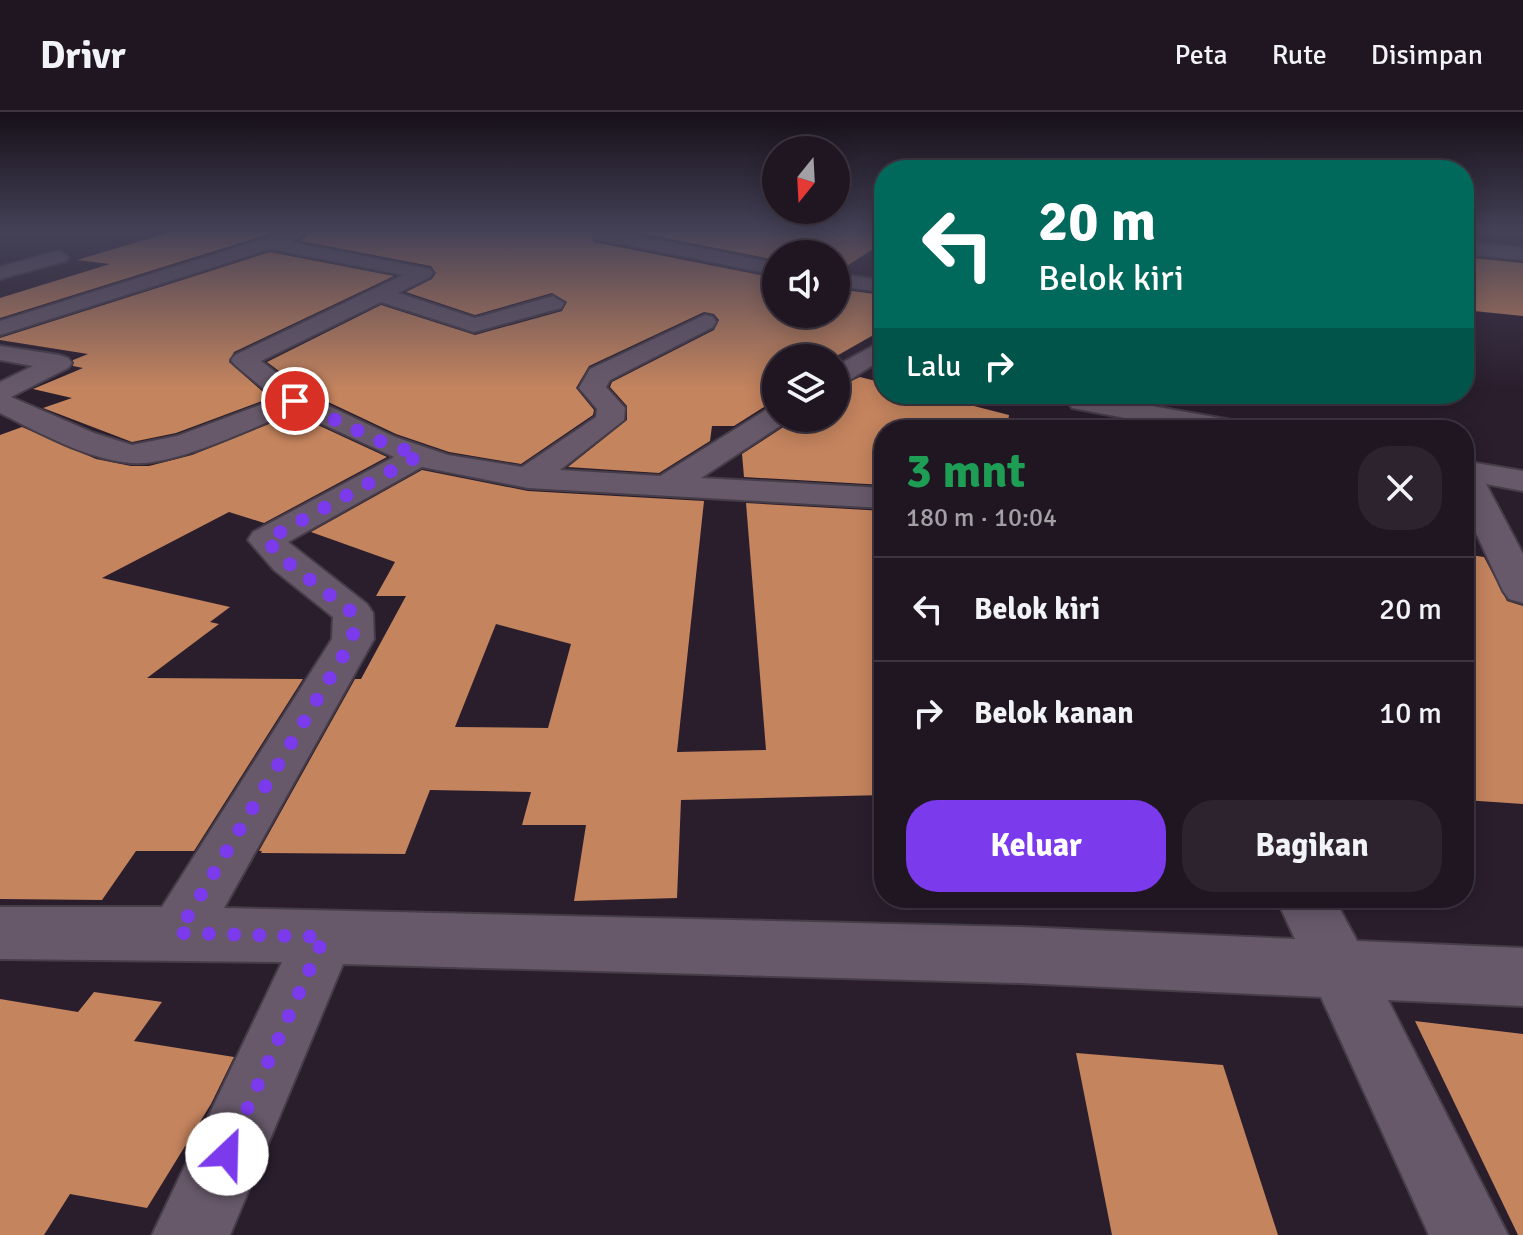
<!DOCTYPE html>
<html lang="id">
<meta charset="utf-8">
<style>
:root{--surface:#201622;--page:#2d232f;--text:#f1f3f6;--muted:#a29fa5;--line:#3d3540;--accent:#7c3aed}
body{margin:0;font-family:Signika,sans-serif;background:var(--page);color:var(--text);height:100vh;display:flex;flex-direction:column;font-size:30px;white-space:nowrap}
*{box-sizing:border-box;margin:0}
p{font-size:26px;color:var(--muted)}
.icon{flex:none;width:44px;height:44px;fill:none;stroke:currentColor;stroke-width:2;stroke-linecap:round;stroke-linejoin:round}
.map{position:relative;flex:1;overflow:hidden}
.side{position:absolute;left:874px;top:308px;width:600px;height:488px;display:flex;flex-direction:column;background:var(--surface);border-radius:32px;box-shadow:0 4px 20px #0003,0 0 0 2px var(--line)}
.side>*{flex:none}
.guide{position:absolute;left:874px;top:48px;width:600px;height:244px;border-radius:32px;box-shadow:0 4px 20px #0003,0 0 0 2px var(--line);background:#00695c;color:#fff;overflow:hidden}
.needle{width:52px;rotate:198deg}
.tools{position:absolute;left:762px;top:24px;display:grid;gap:16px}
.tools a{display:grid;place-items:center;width:88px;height:88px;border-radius:50%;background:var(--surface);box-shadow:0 4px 20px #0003,0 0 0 2px var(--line);font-size:40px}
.pin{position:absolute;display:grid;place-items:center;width:68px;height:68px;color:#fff;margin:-34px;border:4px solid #fff;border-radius:50%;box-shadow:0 2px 8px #0007}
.me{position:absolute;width:88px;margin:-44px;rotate:24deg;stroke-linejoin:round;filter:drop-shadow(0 0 6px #0008)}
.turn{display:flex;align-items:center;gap:28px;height:168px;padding:0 32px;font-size:36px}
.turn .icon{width:104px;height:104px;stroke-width:2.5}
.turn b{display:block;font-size:56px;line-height:68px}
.then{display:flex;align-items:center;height:76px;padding:0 32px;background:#0003;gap:16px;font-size:30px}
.round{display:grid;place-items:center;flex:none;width:84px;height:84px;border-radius:32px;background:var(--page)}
.overview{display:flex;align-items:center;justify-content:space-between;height:136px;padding:0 32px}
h1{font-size:48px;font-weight:700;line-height:60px;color:#1e9e55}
.button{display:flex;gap:16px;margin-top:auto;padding:16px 32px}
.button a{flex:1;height:92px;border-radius:32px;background:var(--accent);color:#fff;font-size:32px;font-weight:700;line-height:92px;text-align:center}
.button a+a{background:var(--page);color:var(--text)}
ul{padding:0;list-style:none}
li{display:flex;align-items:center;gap:24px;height:104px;padding:0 32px;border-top:2px solid var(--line)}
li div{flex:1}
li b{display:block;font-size:30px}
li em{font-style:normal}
header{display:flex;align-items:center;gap:48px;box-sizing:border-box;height:112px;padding:0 40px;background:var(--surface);border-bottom:2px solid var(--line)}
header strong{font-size:38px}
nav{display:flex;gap:44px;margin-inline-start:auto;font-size:28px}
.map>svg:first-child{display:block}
.building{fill:#c4845e;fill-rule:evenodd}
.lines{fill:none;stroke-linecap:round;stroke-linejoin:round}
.minor-casing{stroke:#463d49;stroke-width:4}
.minor{fill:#67596a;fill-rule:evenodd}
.route{stroke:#7c3aed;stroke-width:14;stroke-dasharray:0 25.2}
</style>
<header>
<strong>Drivr</strong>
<nav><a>Peta</a><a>Rute</a><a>Disimpan</a></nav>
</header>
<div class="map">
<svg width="1523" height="1123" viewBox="0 0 1523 1123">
<rect width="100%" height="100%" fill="#2a1e2d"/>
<path class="building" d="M 171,120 L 275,120 L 0,206 L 0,186 L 110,152 L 77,148 Z
M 306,120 L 591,120 L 594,130 L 776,166 L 776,202 L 836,202 L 836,177 L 884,183 L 884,217 L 833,246 L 776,246 L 776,292 L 764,295 L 734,314 L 712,314 L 710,329 L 659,361 L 568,355 L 627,308 L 627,294 L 610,275 L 612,270 L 714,218 L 719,208 L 714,202 L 704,200 L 589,254 L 576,276 L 594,298 L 593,303 L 521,352 L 449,340 L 396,322 L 307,280 L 267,250 L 381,193 L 475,223 L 562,199 L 567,190 L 552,181 L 475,203 L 406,180 L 432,167 L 436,161 L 431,154 L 300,129 L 307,124 Z
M 635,120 L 884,120 L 884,130 L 839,159 L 836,159 L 836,142 L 776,142 L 776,148 Z
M 270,140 L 394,164 L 234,240 L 229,250 L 270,286 L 176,321 L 132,330 L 43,296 L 72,286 L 33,277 L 83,256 L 73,254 L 73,248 L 88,242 L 0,228 L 0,226 Z
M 1464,145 L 1523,151 L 1523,204 L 1464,198 Z
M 860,265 L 884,271 L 884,282 L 927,282 L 1009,303 L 1007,318 L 884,318 L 884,373 L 744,365 L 742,342 L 788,312 L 792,306 L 836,306 L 836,276 Z
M 294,302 L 387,345 L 264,411 L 229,400 L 102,466 L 230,495 L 210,510 L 219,512 L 147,566 L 303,567 L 194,739 L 136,739 L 102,788 L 0,787 L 0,323 L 22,315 L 96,347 L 131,354 L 149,354 L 192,343 Z
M 422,358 L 528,379 L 704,389 L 677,640 L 766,638 L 746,391 L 884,399 L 884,683 L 681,688 L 677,786 L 574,789 L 586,713 L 522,713 L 531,680 L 430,678 L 405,742 L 261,741 L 262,739 L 259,739 L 355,567 L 361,567 L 406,484 L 376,484 L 395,450 L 311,420 ZM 496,512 L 571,532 L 548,616 L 455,615 Z
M 1464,442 L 1484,445 L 1507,489 L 1523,494 L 1523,692 L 1464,688 Z
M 94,880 L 162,890 L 134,929 L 234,945 L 211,992 L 147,1096 L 70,1082 L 44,1123 L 0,1123 L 0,887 L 78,900 Z
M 1415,909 L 1523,922 L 1523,1123 L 1518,1123 Z
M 1076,941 L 1223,953 L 1278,1123 L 1112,1123 Z"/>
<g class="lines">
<g class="minor-casing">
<path id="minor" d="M 286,120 L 302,120 L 304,123 L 291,130 L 430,157 L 433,161 L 430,165 L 398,181 L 475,206 L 553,184 L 564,191 L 561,196 L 474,220 L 381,190 L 261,249 L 305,283 L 395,325 L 448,343 L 522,355 L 596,305 L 597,297 L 579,276 L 590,257 L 705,203 L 713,205 L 716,210 L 713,215 L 610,268 L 606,275 L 625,296 L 624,308 L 560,358 L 660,364 L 766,298 L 776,295 L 776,306 L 789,306 L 786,310 L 701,366 L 884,376 L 884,396 L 528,376 L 422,355 L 288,430 L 367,492 L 373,501 L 374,527 L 224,796 L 1021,815 L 1295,827 L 1276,786 L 1334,786 L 1357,829 L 1523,836 L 1523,894 L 1388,888 L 1508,1123 L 1429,1123 L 1321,885 L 1021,871 L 343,852 L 230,1123 L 152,1123 L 282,850 L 0,847 L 0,795 L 162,795 L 332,527 L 333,505 L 274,458 L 248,428 L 253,420 L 394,345 L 294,299 C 253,315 174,355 131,351 C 86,347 40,321 0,301 L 0,270 L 33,254 L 0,248 L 0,234 L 59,243 L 68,246 L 72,251 L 68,256 L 11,285 L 94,321 L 132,333 L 177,324 L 276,287 L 235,253 L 231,248 L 235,243 L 403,163 L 270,137 L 0,223 L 0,209 Z
M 594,120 L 619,120 L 776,151 L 776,163 L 601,128 L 595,127 Z
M 1464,130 L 1523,136 L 1523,148 L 1464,142 Z
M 59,139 L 68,145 L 66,149 L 0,167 L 0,155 Z
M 836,162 L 884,168 L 884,180 L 836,174 Z
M 884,228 L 884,246 L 845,271 L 836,273 L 836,254 Z
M 1084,282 L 1237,309 L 1247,312 L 1252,318 L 1189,318 L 1072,296 L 1068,290 L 1072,284 Z
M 1464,349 L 1523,359 L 1523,379 L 1486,372 L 1523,442 L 1523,491 L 1509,487 L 1503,479 L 1464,395 Z"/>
</g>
<use href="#minor" class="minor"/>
</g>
<linearGradient id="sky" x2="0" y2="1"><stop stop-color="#171019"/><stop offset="0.43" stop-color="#444157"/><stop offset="1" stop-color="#444157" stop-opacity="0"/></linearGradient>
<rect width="1523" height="277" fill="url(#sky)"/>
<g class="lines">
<path class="route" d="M 227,1042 L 324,825 L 178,821 L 353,527 L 353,501 L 287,450 L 266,428 L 420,343 L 384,331 L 295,289"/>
</g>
</svg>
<div class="tools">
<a><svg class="needle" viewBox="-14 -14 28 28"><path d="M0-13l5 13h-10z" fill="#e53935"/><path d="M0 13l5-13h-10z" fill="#a29fa5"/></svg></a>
<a><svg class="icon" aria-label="sound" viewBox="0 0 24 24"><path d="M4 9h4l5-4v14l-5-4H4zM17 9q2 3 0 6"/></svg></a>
<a><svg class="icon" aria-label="layers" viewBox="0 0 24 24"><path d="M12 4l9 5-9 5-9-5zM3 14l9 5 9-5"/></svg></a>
</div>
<div class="pin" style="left:295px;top:289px;background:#d93025"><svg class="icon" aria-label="arrive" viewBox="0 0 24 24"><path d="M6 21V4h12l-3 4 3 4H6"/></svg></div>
<svg class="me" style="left:227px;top:1042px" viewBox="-20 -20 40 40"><circle r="19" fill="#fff"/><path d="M0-13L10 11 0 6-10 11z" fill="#7c3aed"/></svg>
<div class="guide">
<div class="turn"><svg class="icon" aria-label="left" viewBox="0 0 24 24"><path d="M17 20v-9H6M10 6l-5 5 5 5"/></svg><div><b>20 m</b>Belok kiri</div></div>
<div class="then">Lalu<svg class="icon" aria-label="right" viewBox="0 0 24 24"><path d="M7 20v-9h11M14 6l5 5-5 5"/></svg></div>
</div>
<section class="side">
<div class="overview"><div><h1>3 mnt</h1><p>180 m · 10:04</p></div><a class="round"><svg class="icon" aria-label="close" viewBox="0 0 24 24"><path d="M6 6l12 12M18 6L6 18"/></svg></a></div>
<ul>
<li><svg class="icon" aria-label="left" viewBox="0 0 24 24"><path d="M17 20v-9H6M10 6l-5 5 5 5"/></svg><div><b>Belok kiri</b></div><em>20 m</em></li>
<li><svg class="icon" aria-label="right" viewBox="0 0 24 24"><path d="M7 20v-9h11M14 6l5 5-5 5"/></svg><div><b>Belok kanan</b></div><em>10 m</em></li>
</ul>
<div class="button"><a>Keluar</a><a>Bagikan</a></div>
</section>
</div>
